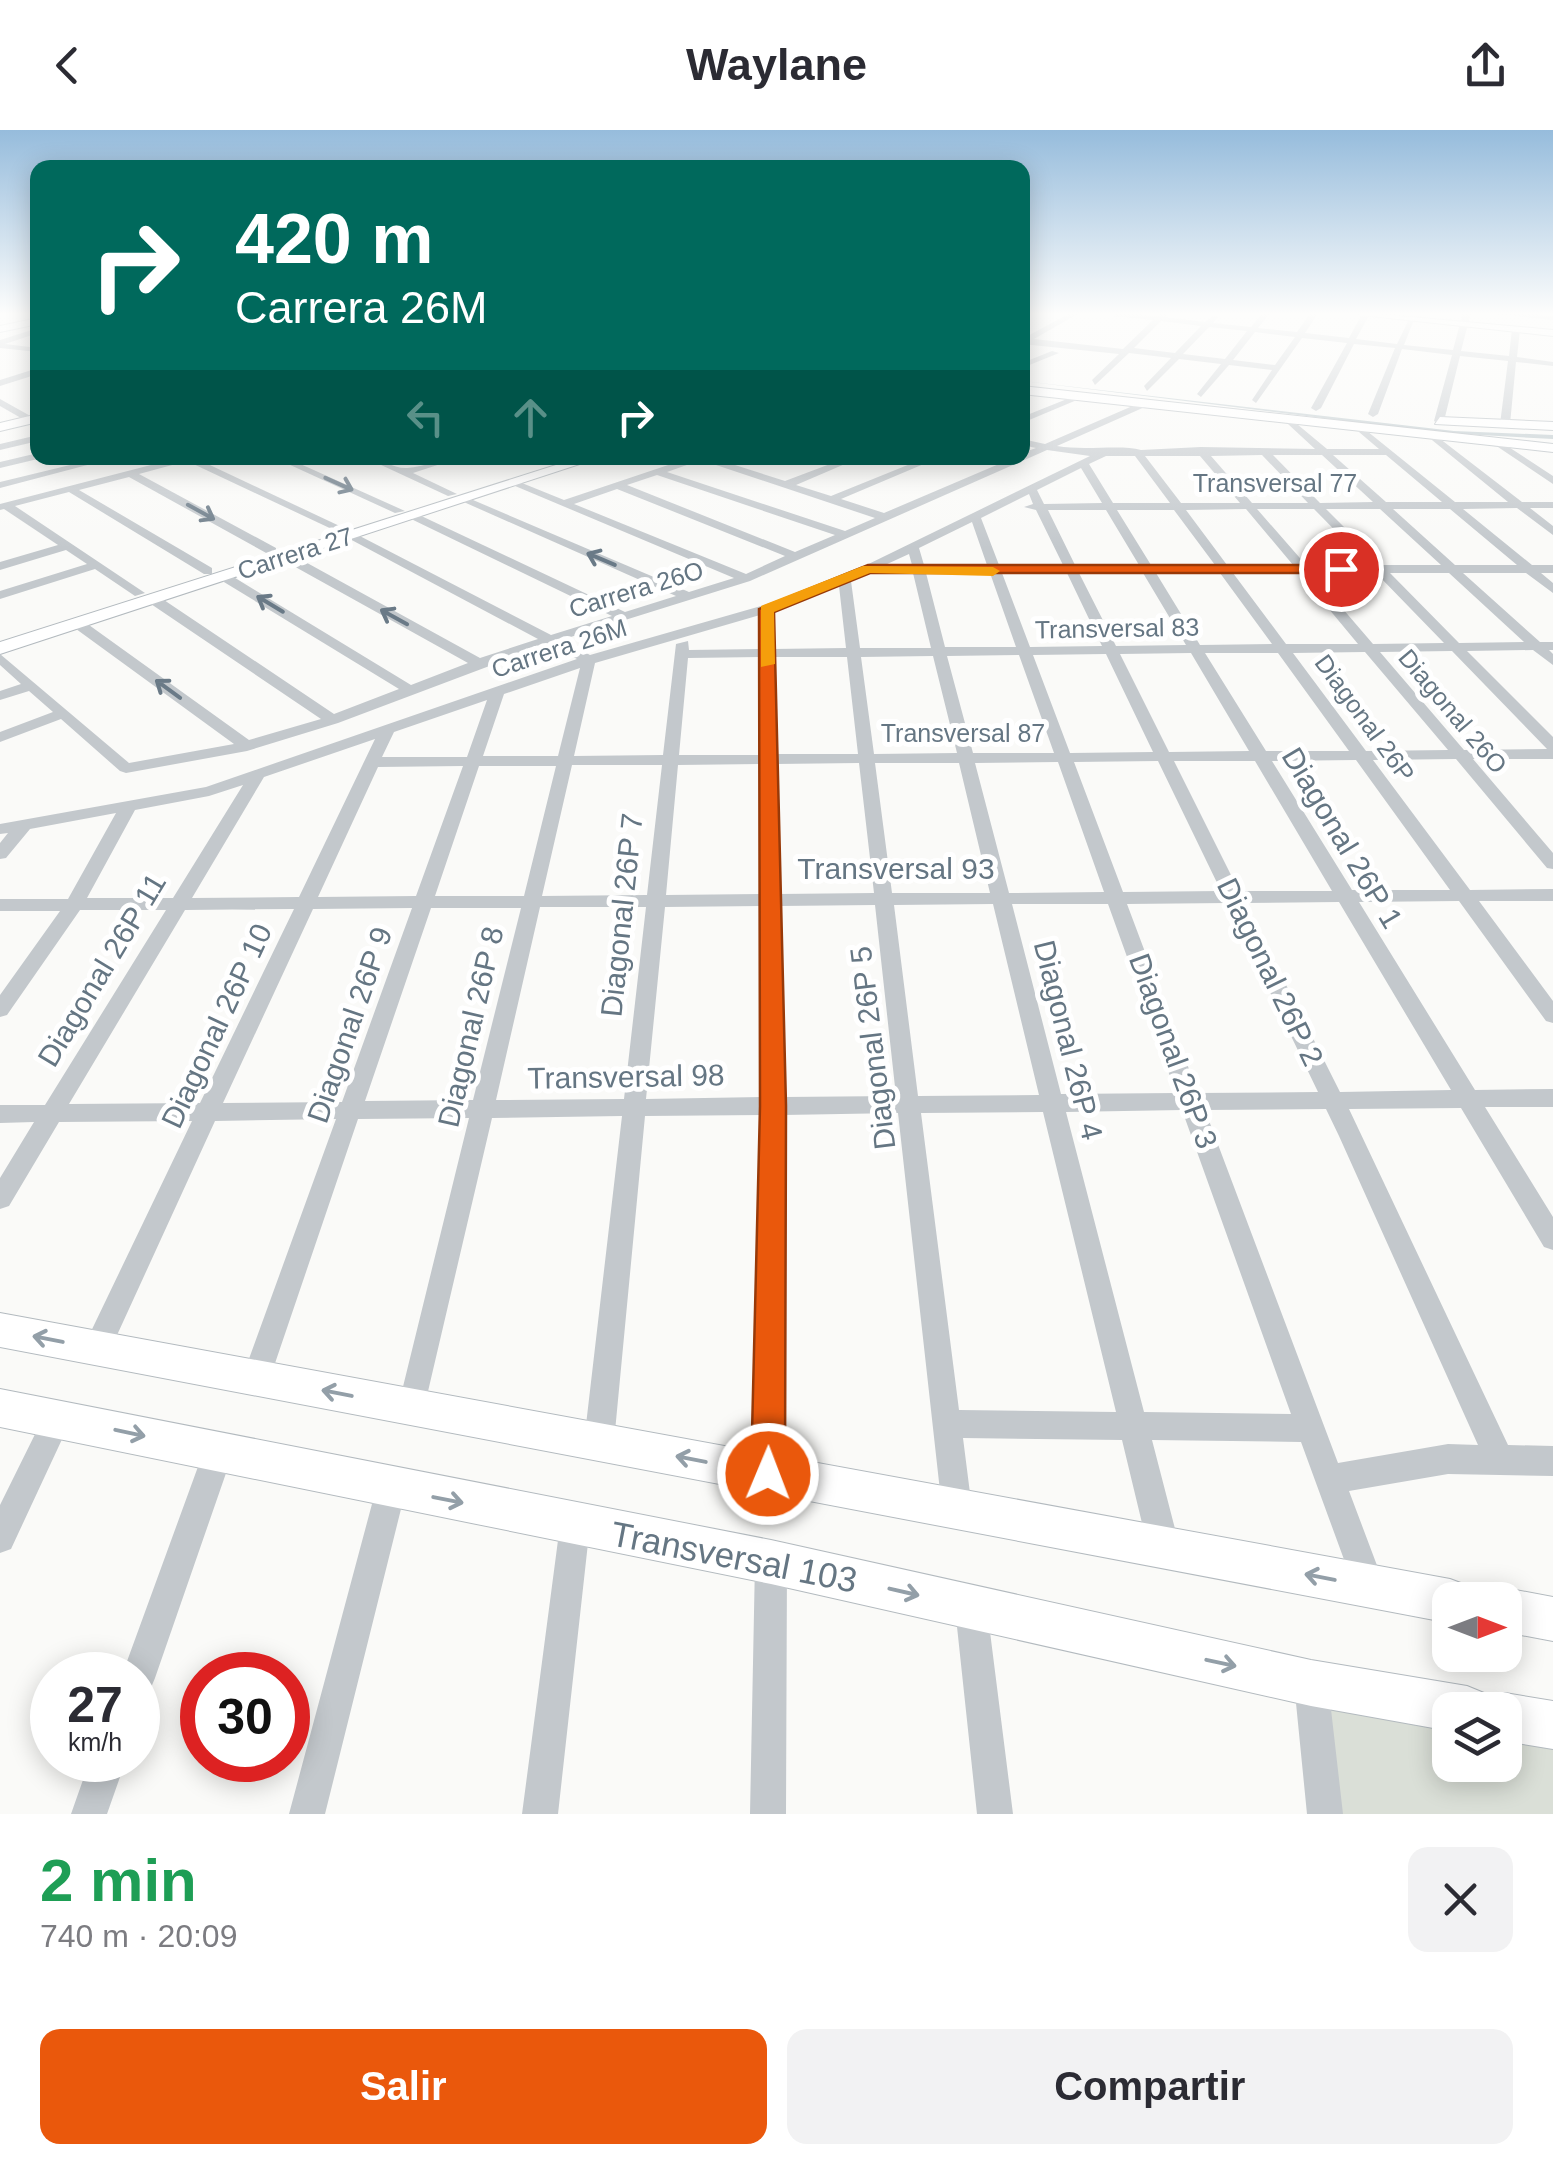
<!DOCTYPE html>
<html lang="es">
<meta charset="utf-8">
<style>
:root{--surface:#fff;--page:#f2f2f3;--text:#2b2b33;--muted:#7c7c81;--accent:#ea580c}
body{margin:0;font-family:Arial,sans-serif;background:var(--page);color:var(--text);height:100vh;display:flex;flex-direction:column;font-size:38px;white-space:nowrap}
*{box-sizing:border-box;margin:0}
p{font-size:32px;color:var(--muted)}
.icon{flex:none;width:55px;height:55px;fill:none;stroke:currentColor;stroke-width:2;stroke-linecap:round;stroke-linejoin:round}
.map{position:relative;height:1684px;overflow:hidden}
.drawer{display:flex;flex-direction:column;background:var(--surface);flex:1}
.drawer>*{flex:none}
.guide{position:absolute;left:30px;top:30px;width:1000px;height:305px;border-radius:20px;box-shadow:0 5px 25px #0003;background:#00695c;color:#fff;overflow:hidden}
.needle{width:65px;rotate:90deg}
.tools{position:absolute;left:1432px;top:1452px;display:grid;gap:20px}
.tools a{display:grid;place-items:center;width:90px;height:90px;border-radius:20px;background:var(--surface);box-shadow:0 5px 25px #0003;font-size:50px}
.speed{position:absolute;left:30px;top:1522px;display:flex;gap:20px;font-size:50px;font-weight:700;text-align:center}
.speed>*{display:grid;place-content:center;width:130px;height:130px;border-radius:50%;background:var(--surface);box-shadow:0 5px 25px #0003;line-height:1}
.speed small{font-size:25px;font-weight:400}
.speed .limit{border:15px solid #d22;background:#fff;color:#111}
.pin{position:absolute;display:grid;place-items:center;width:85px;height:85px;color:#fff;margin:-42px;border:5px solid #fff;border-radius:50%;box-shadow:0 2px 10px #0007}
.me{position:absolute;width:110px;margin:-55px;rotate:1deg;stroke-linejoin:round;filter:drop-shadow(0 0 8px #0008)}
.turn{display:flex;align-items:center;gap:35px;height:210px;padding:0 40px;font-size:45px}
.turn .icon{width:130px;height:130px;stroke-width:2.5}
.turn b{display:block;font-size:70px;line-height:85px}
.lanes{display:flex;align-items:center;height:95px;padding:0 40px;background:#0003;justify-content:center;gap:50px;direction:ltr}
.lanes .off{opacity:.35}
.round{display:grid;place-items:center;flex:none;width:105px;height:105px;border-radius:20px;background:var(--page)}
.headline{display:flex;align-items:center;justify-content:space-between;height:170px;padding:0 40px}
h1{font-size:60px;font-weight:700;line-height:75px;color:#1e9e55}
.action{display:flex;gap:20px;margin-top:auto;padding:20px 40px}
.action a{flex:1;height:115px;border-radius:20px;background:var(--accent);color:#fff;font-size:40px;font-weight:700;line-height:115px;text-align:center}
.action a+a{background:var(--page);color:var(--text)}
header{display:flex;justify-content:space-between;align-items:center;height:130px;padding:0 40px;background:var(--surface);font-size:45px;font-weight:700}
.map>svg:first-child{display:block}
.green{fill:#dadfd7}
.water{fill:#bbc7cb}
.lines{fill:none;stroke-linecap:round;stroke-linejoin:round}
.secondary-casing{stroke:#b3babf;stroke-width:2}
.street{fill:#c3c8cc;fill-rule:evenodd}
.secondary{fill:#fff;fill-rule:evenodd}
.oneway{stroke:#6a7a87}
.oneway2{stroke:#939fa8}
.route{fill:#ea580c;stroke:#983908;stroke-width:2.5}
.slow{fill:#f59e0b}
.labels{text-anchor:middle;stroke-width:10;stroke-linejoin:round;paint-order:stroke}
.far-street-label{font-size:25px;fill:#657683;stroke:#fff}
.street-label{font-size:30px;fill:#657683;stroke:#fff}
.near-street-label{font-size:35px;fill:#657683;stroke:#fff}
</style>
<header><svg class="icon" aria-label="back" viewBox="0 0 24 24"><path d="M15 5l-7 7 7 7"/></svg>Waylane<svg class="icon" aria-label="share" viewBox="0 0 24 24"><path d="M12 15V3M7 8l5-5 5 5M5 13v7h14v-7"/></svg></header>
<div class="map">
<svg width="1553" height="1684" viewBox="0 0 1553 1684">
<rect width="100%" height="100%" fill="#fafaf8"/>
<path class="green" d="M 1317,1561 L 1450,1585 L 1450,1635 L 1505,1635 L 1505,1595 L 1553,1604 L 1553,1684 L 1331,1684 Z"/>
<path class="water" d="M 1023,251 L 1454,301 L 1553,305 L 1553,309 L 1443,303 Z"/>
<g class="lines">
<g class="secondary-casing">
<path id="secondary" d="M 1356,182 L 1553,200 L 1553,206 L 1361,185 Z
M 38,188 L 38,194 L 0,202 L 0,196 Z
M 1022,256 L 1553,314 L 1553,322 L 1022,264 Z
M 38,284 L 38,292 L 0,301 L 0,293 Z
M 1440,287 L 1553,292 L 1553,300 L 1435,294 Z
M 578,328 L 598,328 L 0,524 L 0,512 Z
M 0,1183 L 1450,1449 L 1466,1455 L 1472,1470 L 1450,1470 L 1450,1493 L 0,1217 Z
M 0,1259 L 771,1410 L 1311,1530 L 1467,1556 L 1484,1563 L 1487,1572 L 1505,1563 L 1553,1571 L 1553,1619 L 1505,1611 L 1505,1580 L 1450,1580 L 1450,1601 L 1311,1576 L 771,1454 L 0,1297 Z
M 1505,1458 L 1553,1467 L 1553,1511 L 1505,1502 L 1505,1470 L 1487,1470 Z"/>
</g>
<path class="street" d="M 29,182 L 38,182 L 38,186 Z
M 1072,182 L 1081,182 L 1034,209 L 1123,219 L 1153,190 L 1113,186 L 1116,182 L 1157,186 L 1168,182 L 1165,187 L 1205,192 L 1214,185 L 1218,187 L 1213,193 L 1251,197 L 1263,182 L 1271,182 L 1258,198 L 1297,202 L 1311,182 L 1319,182 L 1305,203 L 1349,208 L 1363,182 L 1371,182 L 1356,209 L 1397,214 L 1411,185 L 1415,187 L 1404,215 L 1453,220 L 1463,182 L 1471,182 L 1461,221 L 1509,226 L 1512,199 L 1516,197 L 1520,199 L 1517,227 L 1553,232 L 1553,236 L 1516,232 L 1510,294 L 1505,297 L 1500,294 L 1508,231 L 1460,226 L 1444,291 L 1439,294 L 1434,291 L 1452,225 L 1402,219 L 1378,284 L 1373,287 L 1368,284 L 1395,218 L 1354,214 L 1321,278 L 1316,281 L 1311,278 L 1347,213 L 1302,208 L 1256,273 L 1252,270 L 1272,240 L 1229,235 L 1201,267 L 1197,264 L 1221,234 L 1179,229 L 1147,261 L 1144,256 L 1171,228 L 1129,223 L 1095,255 L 1092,250 L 1119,224 L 1022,214 L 1022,209 ZM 1161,191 L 1201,196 L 1175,223 L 1134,218 ZM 1209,197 L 1247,201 L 1225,229 L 1183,224 ZM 1255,202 L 1295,207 L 1275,235 L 1233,230 Z
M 1493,182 L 1553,186 L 1553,190 L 1497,184 Z
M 38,198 L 38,203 L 5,214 L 38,218 L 38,222 L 0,218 L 0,210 Z
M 1052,221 L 1059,223 L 1022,238 L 1022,233 Z
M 35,239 L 38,244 L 0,256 L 0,250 Z
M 1077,265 L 1084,267 L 1022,293 L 1022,287 Z
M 0,269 L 34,288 L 36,290 L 28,292 L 0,276 Z
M 1144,271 L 1147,276 L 1057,316 C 1086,321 1121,314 1141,320 L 1201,317 L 1315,319 L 1288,294 L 1291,289 L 1327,319 L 1379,319 L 1359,302 L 1362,297 L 1455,372 L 1508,372 L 1432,310 L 1435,305 L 1522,372 L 1553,372 L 1553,378 L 1530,378 L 1553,396 L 1553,405 L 1517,378 L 1463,379 L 1532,435 L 1553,435 L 1553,443 L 1541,443 L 1553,453 L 1553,463 L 1526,443 L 1463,443 L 1540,512 L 1553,512 L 1553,520 L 1549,520 L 1553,524 L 1553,535 L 1533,520 L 1467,521 L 1553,607 L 1553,629 L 1473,629 L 1553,723 L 1553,739 L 1547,738 L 1456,629 L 1373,630 L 1470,760 L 1553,759 L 1553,771 L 1479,771 L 1553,871 L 1553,893 L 1546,891 L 1459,771 L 1359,772 L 1475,960 L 1553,959 L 1553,977 L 1485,977 L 1553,1087 L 1553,1120 L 1544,1117 L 1461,978 L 1349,979 L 1508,1315 L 1553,1316 L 1553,1346 L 1448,1344 L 1349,1361 L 1384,1454 L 1379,1465 L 1368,1470 L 1357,1465 L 1301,1312 L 1152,1310 L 1180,1418 L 1175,1429 L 1164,1434 L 1153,1429 L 1148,1418 L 1122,1310 L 963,1308 L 972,1379 L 968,1390 L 957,1394 L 946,1390 L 942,1379 L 898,983 L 784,985 L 783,1344 L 778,1354 L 768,1359 L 758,1354 L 753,1344 L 762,985 L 645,986 L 614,1312 L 609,1322 L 599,1326 L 589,1322 L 584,1312 L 622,986 L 492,988 L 422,1287 L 412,1291 L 402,1287 L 398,1277 L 469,988 L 358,989 L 270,1248 L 266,1257 L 256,1261 L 246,1257 L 242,1248 L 336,989 L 215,991 L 107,1227 L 97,1231 L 87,1227 L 83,1218 L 192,991 L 59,992 L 9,1076 L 0,1079 L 0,1048 L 34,992 L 0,993 L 0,975 L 45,975 L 166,780 L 80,780 L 7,885 L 0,887 L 0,865 L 60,781 L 0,781 L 0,769 L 68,769 L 116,683 L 30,699 L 6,728 L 0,729 L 0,713 L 8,703 L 0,704 L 0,694 L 206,657 L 577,529 L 548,514 L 338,593 L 247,621 L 126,643 L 120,641 L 61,589 L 0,612 L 0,602 L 53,582 L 29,561 L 0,570 L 0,561 L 21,554 L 0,535 L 0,524 L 129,633 L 234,614 L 72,496 L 72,490 L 82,490 L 249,610 L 321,589 L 148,472 L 148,466 L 158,466 L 334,584 L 399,559 L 219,449 L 219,443 L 227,443 L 411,555 L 468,533 L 281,429 L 281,423 L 289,423 L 480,528 L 538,509 L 346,407 L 346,403 L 354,403 L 551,505 L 612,486 L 407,387 L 407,383 L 415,383 L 625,482 L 676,466 L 457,369 L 466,367 L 689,462 L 734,448 L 508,353 L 517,351 L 564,370 L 689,328 L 713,328 L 785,351 L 846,328 L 859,328 L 796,355 L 831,366 L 925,328 L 938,328 L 841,369 L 884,383 L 1013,328 L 1022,328 L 1022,323 L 1036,318 L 1022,315 L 1022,309 L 1045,314 ZM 1047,320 L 1090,326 L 848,444 L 761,476 L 590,525 L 561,510 L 750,451 ZM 1262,325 L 1308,373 L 1252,373 L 1211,326 ZM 1273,325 L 1322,325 L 1373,372 L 1320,373 ZM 1333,325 L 1386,325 L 1442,372 L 1386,372 ZM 1106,326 L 1135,326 L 1170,373 L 1113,373 L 1089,334 ZM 1145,326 L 1200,326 L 1240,373 L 1181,373 ZM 701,330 L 875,388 L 845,401 L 667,342 ZM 1081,338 L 1102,373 L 1044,374 L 1037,360 ZM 657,345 L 835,405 L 795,422 L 627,355 ZM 617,359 L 785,426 L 746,444 L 574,374 ZM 1029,364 L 1033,374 L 1024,377 L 1036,380 L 1063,435 L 999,435 L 981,388 ZM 1246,379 L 1293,435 L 1227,435 L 1186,380 ZM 1257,379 L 1314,379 L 1369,435 L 1306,435 ZM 1326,379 L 1380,379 L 1441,435 L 1382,435 ZM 1393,379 L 1450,379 L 1517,435 L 1455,435 ZM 1048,380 L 1106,380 L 1139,435 L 1075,435 ZM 1117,380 L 1174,380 L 1215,435 L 1151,435 ZM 972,392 L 987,435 L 924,435 L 919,418 ZM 909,424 L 912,435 L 885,435 ZM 872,442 L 913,443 L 931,518 L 860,518 L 851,451 ZM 926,443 L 990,443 L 1016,517 L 945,517 ZM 1002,443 L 1067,443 L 1102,516 L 1030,517 ZM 1079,443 L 1143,443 L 1186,515 L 1116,516 ZM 1156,443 L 1220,443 L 1272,514 L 1200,515 ZM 1233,443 L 1299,443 L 1358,514 L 1286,514 ZM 1312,443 L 1376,443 L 1444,513 L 1373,514 ZM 1390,443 L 1449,443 L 1524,512 L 1459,513 ZM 839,456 L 846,518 L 773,519 L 773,481 ZM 760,485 L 760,519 L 689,520 L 688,511 L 676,514 L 663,625 L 574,626 L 595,533 ZM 1452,521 L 1547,619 L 1464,620 L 1380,522 ZM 1365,522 L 1448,620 L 1366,621 L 1293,523 ZM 1191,523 L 1249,621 L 1169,622 L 1120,524 ZM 1205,523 L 1278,523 L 1349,621 L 1266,621 ZM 1106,524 L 1153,622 L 1070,623 L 1033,525 ZM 1019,525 L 1054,623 L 973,623 L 947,526 ZM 933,526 L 957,623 L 874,624 L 861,527 ZM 760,527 L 760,625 L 679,625 L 688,528 ZM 774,527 L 847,527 L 858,624 L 776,624 ZM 580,538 L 558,626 L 483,626 L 504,564 ZM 487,570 L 467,627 L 382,627 L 394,602 ZM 375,609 L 299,767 L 192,768 L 264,647 ZM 1356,630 L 1450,760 L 1352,760 L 1272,631 ZM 1158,631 L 1221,761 L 1123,762 L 1074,632 ZM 1174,631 L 1255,631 L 1332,761 L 1239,761 ZM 1058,632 L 1104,762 L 1009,763 L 975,633 ZM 859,633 L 874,763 L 779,764 L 776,634 ZM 875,633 L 959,633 L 990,763 L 892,763 ZM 760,634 L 761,764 L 666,765 L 678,635 ZM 572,635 L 662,635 L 647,765 L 542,766 ZM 463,636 L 416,766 L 318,767 L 378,637 ZM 479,636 L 556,636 L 524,766 L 435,766 ZM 243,655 L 173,768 L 87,768 L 135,680 L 209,666 ZM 1339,772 L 1451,960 L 1340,962 L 1245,773 ZM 1227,773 L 1318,962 L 1198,963 L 1127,774 ZM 993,774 L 1039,965 L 918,966 L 894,775 ZM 1012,774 L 1108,774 L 1176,963 L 1061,964 ZM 875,775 L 896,966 L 784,967 L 780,776 ZM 761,776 L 762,967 L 646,969 L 665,777 ZM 540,777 L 646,777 L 624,969 L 496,970 ZM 412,778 L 342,972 L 223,973 L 313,779 ZM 431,778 L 521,778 L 473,970 L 365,971 ZM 294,779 L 200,973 L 69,974 L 185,780 ZM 1326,979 L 1339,1006 L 1478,1315 L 1448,1314 L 1338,1333 L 1205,980 ZM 1182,980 L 1291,1284 L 1144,1282 L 1066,982 ZM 1043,982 L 1116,1282 L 959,1280 L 921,983 Z
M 38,305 L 38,311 L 0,320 L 0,314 Z
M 1501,312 L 1553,346 L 1553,354 L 1498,317 Z
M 38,323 L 38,328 L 42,328 L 0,338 L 0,332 Z
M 99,328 L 114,328 L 0,358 L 0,352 Z
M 178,328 L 195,328 L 346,399 L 336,401 L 187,331 L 139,344 L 276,418 L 276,424 L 268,424 L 129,347 L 79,360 L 212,438 L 212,444 L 204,444 L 69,362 L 15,376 L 145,463 L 135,466 L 95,439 L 0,469 L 0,461 L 87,434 L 66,420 L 0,440 L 0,432 L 58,415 L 4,379 L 0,380 L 0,374 Z
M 275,328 L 287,328 L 405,381 L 395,383 Z
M 366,328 C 381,327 393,339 407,338 C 425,337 440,328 459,328 L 413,343 L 457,364 L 448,366 Z
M 57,1276 L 67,1280 L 71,1290 L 11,1419 L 0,1423 L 0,1375 L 47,1280 Z
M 218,1308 L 228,1313 L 233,1323 L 155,1548 L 150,1560 L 138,1565 L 138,1545 L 122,1545 L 203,1323 L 208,1313 Z
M 391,1344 L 402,1348 L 406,1359 L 325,1684 L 289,1684 L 376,1359 L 380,1348 Z
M 575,1380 L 586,1384 L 590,1395 L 558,1684 L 522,1684 L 560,1395 L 564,1384 Z
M 771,1416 L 782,1421 L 787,1432 L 786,1684 L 750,1684 L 755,1432 L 760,1421 Z
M 971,1462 L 982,1467 L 987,1478 L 1013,1684 L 977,1684 L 955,1478 L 960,1467 Z
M 1311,1536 L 1323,1541 L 1328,1553 L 1343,1684 L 1307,1684 L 1294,1553 L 1299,1541 Z
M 90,1630 L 126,1630 L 107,1684 L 71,1684 Z"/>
<use href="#secondary" class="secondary"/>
</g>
<defs><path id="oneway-shaft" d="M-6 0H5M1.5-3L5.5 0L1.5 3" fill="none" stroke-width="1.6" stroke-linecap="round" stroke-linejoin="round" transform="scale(2.5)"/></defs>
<g class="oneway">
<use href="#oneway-shaft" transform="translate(339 354) rotate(24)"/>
<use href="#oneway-shaft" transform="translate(201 382) rotate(29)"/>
<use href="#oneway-shaft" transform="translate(601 429) rotate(-157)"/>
<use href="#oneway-shaft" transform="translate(270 474) rotate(-149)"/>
<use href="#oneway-shaft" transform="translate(394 487) rotate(-151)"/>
<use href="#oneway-shaft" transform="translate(168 559) rotate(-144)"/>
</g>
<g class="oneway2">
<use href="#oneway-shaft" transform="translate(48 1209) rotate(-169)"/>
<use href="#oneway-shaft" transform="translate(337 1263) rotate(-169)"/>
<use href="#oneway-shaft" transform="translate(130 1303) rotate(12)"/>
<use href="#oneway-shaft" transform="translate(691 1329) rotate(-169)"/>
<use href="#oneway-shaft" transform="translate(448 1370) rotate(11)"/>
<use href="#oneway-shaft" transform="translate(1320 1447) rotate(-169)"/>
<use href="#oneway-shaft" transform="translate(904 1462) rotate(13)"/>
<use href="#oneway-shaft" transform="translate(1221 1533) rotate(12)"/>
</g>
<linearGradient id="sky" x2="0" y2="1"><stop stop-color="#96bcdc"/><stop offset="0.44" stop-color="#fdfdfc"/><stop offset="1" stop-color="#fdfdfc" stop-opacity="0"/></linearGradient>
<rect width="1553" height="418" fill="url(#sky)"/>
<path class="route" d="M 868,435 L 1341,435 L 1348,439 L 1341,443 L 870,443 L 774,482 L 786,976 L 785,1344 L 780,1356 L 768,1361 L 756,1356 L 751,1344 L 760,976 L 759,479 Z"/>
<path class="slow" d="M 863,436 L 993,437 L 1000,441 L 993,446 L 870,443 L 774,482 L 775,534 L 761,537 L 761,476 Z"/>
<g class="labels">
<g class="far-street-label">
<text x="1275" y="362">Transversal 77</text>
<text transform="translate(295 423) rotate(-18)" y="9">Carrera 27</text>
<text transform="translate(636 459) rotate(-17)" y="9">Carrera 26O</text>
<text transform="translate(1117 498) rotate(-1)" y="9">Transversal 83</text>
<text transform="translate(559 518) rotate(-18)" y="9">Carrera 26M</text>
<text transform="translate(1453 581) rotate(50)" y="9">Diagonal 26O</text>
<text transform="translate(1365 588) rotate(54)" y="9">Diagonal 26P</text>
<text x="963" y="612">Transversal 87</text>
</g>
<g class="street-label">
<text transform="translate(1342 708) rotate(59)" y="10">Diagonal 26P 1</text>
<text x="896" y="749">Transversal 93</text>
<text transform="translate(622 785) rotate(-84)" y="10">Diagonal 26P 7</text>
<text transform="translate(102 840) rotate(-59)" y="10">Diagonal 26P 11</text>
<text transform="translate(1270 842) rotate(64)" y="10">Diagonal 26P 2</text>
<text transform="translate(350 895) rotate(-71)" y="10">Diagonal 26P 9</text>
<text transform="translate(217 896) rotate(-65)" y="10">Diagonal 26P 10</text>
<text transform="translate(471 897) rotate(-77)" y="10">Diagonal 26P 8</text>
<text transform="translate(1068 910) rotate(76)" y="10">Diagonal 26P 4</text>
<text transform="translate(873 918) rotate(-97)" y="10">Diagonal 26P 5</text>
<text transform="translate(1173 921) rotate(70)" y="10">Diagonal 26P 3</text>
<text transform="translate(626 947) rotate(-1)" y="10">Transversal 98</text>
</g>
<g class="near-street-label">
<text transform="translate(734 1427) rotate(11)" y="12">Transversal 103</text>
</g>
</g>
</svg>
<div class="tools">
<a><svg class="needle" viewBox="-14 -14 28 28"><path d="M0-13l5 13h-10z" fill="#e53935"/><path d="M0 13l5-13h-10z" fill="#7c7c81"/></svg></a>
<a><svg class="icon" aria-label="layers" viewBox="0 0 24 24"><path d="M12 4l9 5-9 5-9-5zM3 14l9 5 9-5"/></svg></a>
</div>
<div class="speed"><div>27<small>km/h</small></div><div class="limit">30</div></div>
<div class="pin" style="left:1341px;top:439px;background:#d93025"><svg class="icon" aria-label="arrive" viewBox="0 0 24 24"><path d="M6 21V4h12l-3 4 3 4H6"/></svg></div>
<svg class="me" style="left:768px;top:1344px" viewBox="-20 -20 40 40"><circle r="17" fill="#ea580c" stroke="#fff" stroke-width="3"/><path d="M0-11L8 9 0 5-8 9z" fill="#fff"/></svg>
<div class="guide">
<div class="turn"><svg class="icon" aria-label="right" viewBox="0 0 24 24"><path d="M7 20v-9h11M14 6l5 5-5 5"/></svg><div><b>420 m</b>Carrera 26M</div></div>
<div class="lanes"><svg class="icon off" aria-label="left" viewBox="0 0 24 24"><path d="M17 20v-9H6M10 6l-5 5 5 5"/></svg><svg class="icon off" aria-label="ahead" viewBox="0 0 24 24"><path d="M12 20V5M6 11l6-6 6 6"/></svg><svg class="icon" aria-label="right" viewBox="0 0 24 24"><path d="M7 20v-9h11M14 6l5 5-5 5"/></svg></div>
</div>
</div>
<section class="drawer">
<div class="headline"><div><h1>2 min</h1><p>740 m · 20:09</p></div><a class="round"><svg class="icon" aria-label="close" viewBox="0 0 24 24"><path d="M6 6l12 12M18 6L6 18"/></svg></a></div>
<div class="action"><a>Salir</a><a>Compartir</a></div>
</section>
